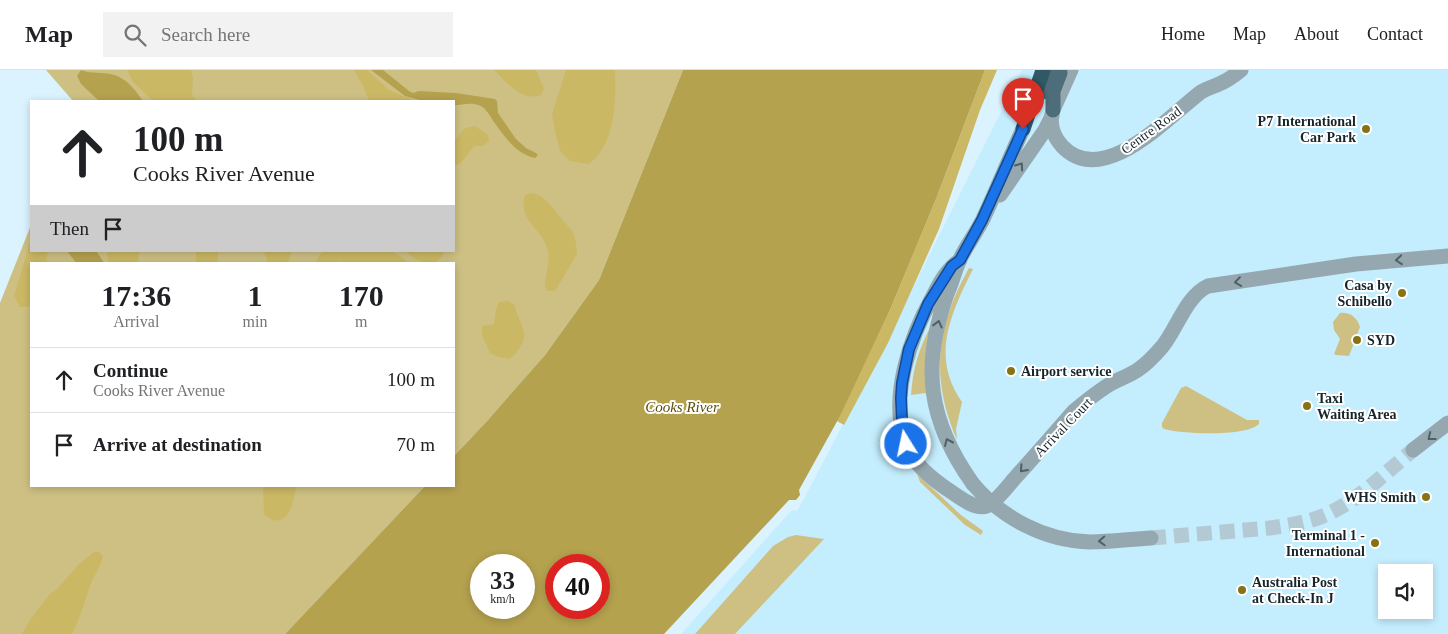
<!DOCTYPE html>
<style>
:root{--surface:#fff;--page:#f2f2f2;--text:#202124;--muted:#757577;--line:#e0e0e0}
body{margin:0;font-family:"Times New Roman",serif;background:var(--page);color:var(--text);height:100vh;display:flex;flex-direction:column;font-size:19px;white-space:nowrap}
*{box-sizing:border-box;margin:0}
p{font-size:16px;color:var(--muted)}
.icon{flex:none;width:28px;height:28px;fill:none;stroke:currentColor;stroke-width:2;stroke-linecap:round;stroke-linejoin:round}
.map{position:relative;flex:1;overflow:hidden}
.sheet{position:absolute;left:30px;top:192px;width:425px;height:225px;display:flex;flex-direction:column;background:var(--surface);border-radius:0px;box-shadow:0 2px 8px #0003}
.sheet>*{flex:none}
.hud{position:absolute;left:30px;top:30px;width:425px;height:152px;border-radius:0px;box-shadow:0 2px 8px #0003;background:#fff;color:var(--text);overflow:hidden}
.tools{position:absolute;left:1378px;top:494px;display:grid;gap:10px}
.tools a{display:grid;place-items:center;width:55px;height:55px;border-radius:0px;background:var(--surface);box-shadow:0 2px 8px #0003;font-size:25px}
.speed{position:absolute;left:470px;top:484px;display:flex;gap:10px;font-size:25px;font-weight:700;text-align:center}
.speed>*{display:grid;place-content:center;width:65px;height:65px;border-radius:50%;background:var(--surface);box-shadow:0 2px 8px #0003;line-height:1}
.speed small{font-size:12px;font-weight:400}
.speed .limit{border:8px solid #d22;background:#fff;color:#111}
.pin{position:absolute;display:grid;place-items:center;width:42px;height:42px;color:#fff;margin:-51px -21px;border-radius:50% 50% 50% 0;rotate:-45deg;box-shadow:0 0 5px #0007}
.pin .icon{rotate:45deg}
.me{position:absolute;width:55px;margin:-28px;rotate:350deg;stroke-linejoin:round;filter:drop-shadow(0 0 4px #0008)}
.turn{display:flex;align-items:center;gap:18px;height:105px;padding:0 20px;font-size:22px}
.turn .icon{width:65px;height:65px;stroke-width:2.5}
.turn b{display:block;font-size:35px;line-height:42px}
.then{display:flex;align-items:center;height:48px;padding:0 20px;background:#0003;gap:10px;font-size:19px}
.eta{display:flex;justify-content:space-evenly;align-items:center;height:85px;text-align:center}
.eta b{font-size:30px;font-weight:700;line-height:35px}
ul{padding:0;list-style:none}
li{display:flex;align-items:center;gap:15px;height:65px;padding:0 20px;border-top:1px solid var(--line)}
li div{flex:1}
li b{display:block;font-size:19px}
li em{font-style:normal}
header{display:flex;align-items:center;gap:30px;box-sizing:border-box;height:70px;padding:0 25px;background:var(--surface);border-bottom:1px solid var(--line)}
header strong{font-size:24px}
nav{display:flex;gap:28px;margin-inline-start:auto;font-size:18px}
.search{width:350px;height:45px;background:var(--page);display:flex;align-items:center;gap:12px;box-sizing:border-box;padding:0 18px;border-radius:0px;color:var(--muted);font-size:19px}
.map>svg:first-child{display:block}
.built{fill:#c4edfd;fill-rule:evenodd}
.green{fill:#cec083}
.forest{fill:#cbb865}
.water{fill:#b5a24f;fill-rule:evenodd}
.lines{fill:none;stroke-linecap:round;stroke-linejoin:round}
.minor-tunnel{stroke:#b3cad4;stroke-width:15;stroke-dasharray:15 8;stroke-linecap:butt}
.minor{stroke:#96a8af;stroke-width:15}
.major{stroke:#4c6d79;stroke-width:15}
.highway{stroke:#315866;stroke-width:15}
.minor-bridge{stroke:#96a8af;stroke-width:15}
.oneway{stroke:#4f6066}
.route-casing{stroke:#114b97;stroke-width:12}
.route{stroke:#1a73e8;stroke-width:9}
.poi-dot{fill:#867316;stroke:#fff;stroke-width:2}
.labels{text-anchor:middle;stroke-width:4;stroke-linejoin:round;paint-order:stroke}
.poi-label{font-size:14px;font-weight:bold;fill:#15252b;stroke:#fff;text-anchor:end}
.street-label{font-size:14px;fill:#15252b;stroke:#fff}
.water-label{font-size:15px;font-style:italic;fill:#5b4e0b;stroke:#fff}
</style>
<header>
<strong>Map</strong>
<div class="search"><svg class="icon" aria-label="search" viewBox="0 0 24 24"><circle cx="10" cy="10" r="6"/><path d="M15 15l6 6"/></svg>Search here</div>
<nav><a>Home</a><a>Map</a><a>About</a><a>Contact</a></nav>
</header>
<div class="map">
<svg width="1448" height="564" viewBox="0 0 1448 564">
<rect width="100%" height="100%" fill="#daf3fe"/>
<path class="built" d="M 1022,0 L 1448,0 L 1448,564 L 681,564 L 792,440 L 797,441 L 805,427 L 888,268 ZM 1386,502 L 1424,502 L 1424,540 L 1386,540 Z"/>
<path class="green" d="M 46,0 L 683,0 L 599,210 L 545,285 L 487,351 L 454,386 L 454,194 L 31,194 L 31,416 L 425,416 L 285,564 L 0,564 L 0,233 L 31,155 L 31,181 L 454,181 L 454,31 L 73,31 Z
M 969,198 L 973,199 C 951,243 930,287 962,332 L 956,359 L 957,370 C 930,308 936,256 969,198 Z
M 1340,243 C 1350,242 1357,247 1360,257 L 1349,286 L 1336,285 L 1334,284 L 1340,269 L 1334,260 L 1333,252 Z
M 932,254 L 927,290 L 925,290 L 926,323 L 911,325 C 913,297 919,278 932,254 Z
M 1186,316 L 1247,350 L 1259,350 L 1259,354 C 1246,367 1182,364 1164,359 L 1162,357 L 1162,353 L 1181,318 Z
M 917,404 L 961,445 L 983,461 L 981,465 L 965,455 L 920,412 Z
M 796,465 L 824,469 L 735,564 L 695,564 L 773,476 L 788,467 Z"/>
<path class="forest" d="M 127,0 L 191,0 L 193,7 L 192,25 L 197,31 L 153,31 L 133,12 Z
M 354,0 L 367,0 L 389,20 L 415,31 L 369,31 L 364,18 Z
M 494,0 L 536,0 L 544,19 L 541,25 C 522,32 507,13 494,0 Z
M 566,0 L 615,0 C 616,32 616,73 589,94 L 570,91 L 560,81 L 555,62 L 552,44 Z
M 985,0 L 997,0 L 980,40 L 939,159 L 888,273 L 844,355 L 837,351 L 890,240 L 936,129 Z
M 475,56 L 488,65 L 489,71 L 483,76 L 474,76 L 461,93 L 454,96 L 454,71 L 465,58 Z
M 531,123 L 539,125 L 548,132 L 573,162 L 576,173 L 577,184 L 557,218 L 554,221 L 548,221 L 545,217 C 545,204 551,189 547,177 C 540,157 518,150 525,125 Z
M 31,169 L 31,181 L 48,181 L 46,194 L 31,194 L 31,235 L 28,237 L 20,237 L 14,226 Z
M 108,181 L 139,181 L 138,194 L 109,194 L 107,185 Z
M 196,181 L 218,181 L 218,194 L 196,194 Z
M 263,181 L 292,181 L 287,194 L 265,194 L 267,189 Z
M 325,181 L 391,181 L 403,188 L 409,194 L 344,194 L 341,191 L 333,194 L 315,194 L 320,184 Z
M 406,181 L 443,181 L 443,185 L 434,194 C 424,194 412,189 406,181 Z
M 508,231 L 514,234 C 522,261 534,266 510,289 L 499,287 L 490,283 L 482,265 L 482,256 L 494,254 L 496,239 L 499,232 Z
M 265,416 L 296,416 C 295,433 285,464 264,444 L 263,420 Z
M 94,482 L 99,482 L 103,486 C 101,496 96,502 92,511 C 85,529 81,547 72,564 L 22,564 L 32,547 L 50,524 L 57,519 L 79,494 Z"/>
<path class="water" d="M 81,0 C 88,3 92,2 100,3 C 122,3 131,14 143,31 L 99,31 L 81,14 L 77,6 Z
M 371,0 L 383,0 L 409,21 L 413,23 L 419,21 L 456,23 L 495,29 L 497,31 L 498,43 L 516,69 L 526,78 L 536,83 L 538,85 L 535,88 C 517,85 504,66 494,52 C 489,45 486,37 478,35 C 471,32 461,35 454,35 L 454,31 L 423,31 L 405,26 Z
M 683,0 L 985,0 L 936,129 L 890,240 L 840,346 L 799,420 L 800,425 L 796,430 L 789,430 L 664,564 L 285,564 L 425,416 L 454,416 L 454,386 L 487,351 L 545,285 L 599,210 ZM 481,495 L 524,495 L 524,538 L 481,538 ZM 556,495 L 599,495 L 599,538 L 556,538 Z
M 67,181 L 96,181 L 105,194 L 77,194 Z"/>
<g class="lines">
<path class="minor-tunnel" d="M 1151,468 L 1270,458 C 1288,455 1306,453 1323,446 C 1357,432 1385,403 1413,380"/>
<path class="minor" d="M 1071,0 L 1053,40 C 1049,53 1053,66 1062,76 C 1103,120 1169,46 1201,22 C 1207,18 1213,17 1219,14 C 1227,11 1235,5 1241,0
M 1000,125 L 1045,60 L 1052,46
M 960,190 C 947,199 940,212 933,226 C 910,267 889,327 906,375 C 913,394 936,412 953,423 C 962,429 976,440 987,436 C 996,432 1008,416 1014,409 C 1034,387 1054,364 1074,341 C 1086,331 1098,321 1112,313 C 1121,308 1131,305 1139,299 C 1148,293 1155,285 1162,277 C 1177,259 1186,226 1208,216 L 1356,194 L 1448,186
M 1413,380 L 1448,353
M 973,414 C 928,351 921,297 947,224 C 952,213 955,200 960,189 C 967,175 976,163 983,149 C 997,119 1009,89 1023,59"/>
<path class="major" d="M 1042,22 L 1051,0
M 1053,40 L 1053,21 L 1060,3"/>
<path class="highway" d="M 1023,59 L 1043,0"/>
<path class="minor-bridge" d="M 973,414 C 1002,448 1045,471 1090,472 C 1110,472 1131,469 1151,468"/>
</g>
<defs><path id="oneway-chevron" d="M-2-3.5L2.5 0L-2 3.5" fill="none" stroke-width="1.6" stroke-linecap="round" stroke-linejoin="round" transform="scale(1.25)"/></defs>
<g class="oneway">
<use href="#oneway-chevron" transform="translate(1020 96) rotate(-55)"/>
<use href="#oneway-chevron" transform="translate(1399 190) rotate(175)"/>
<use href="#oneway-chevron" transform="translate(1238 212) rotate(172)"/>
<use href="#oneway-chevron" transform="translate(938 254) rotate(-76)"/>
<use href="#oneway-chevron" transform="translate(1431 367) rotate(142)"/>
<use href="#oneway-chevron" transform="translate(948 372) rotate(-114)"/>
<use href="#oneway-chevron" transform="translate(1023 399) rotate(132)"/>
<use href="#oneway-chevron" transform="translate(1102 471) rotate(177)"/>
</g>
<g class="lines">
<g class="route-casing">
<path id="route" d="M 906,374 L 902,351 L 901,328 L 902,313 L 909,279 L 928,234 L 952,196 L 960,190 L 982,150 L 1023,59"/>
</g>
<use href="#route" class="route"/>
</g>
<g class="poi-dot">
<circle cx="1366" cy="59" r="5"/>
<circle cx="1402" cy="223" r="5"/>
<circle cx="1357" cy="270" r="5"/>
<circle cx="1011" cy="301" r="5"/>
<circle cx="1307" cy="336" r="5"/>
<circle cx="1426" cy="427" r="5"/>
<circle cx="1375" cy="473" r="5"/>
<circle cx="1242" cy="520" r="5"/>
</g>
<g class="labels">
<g class="poi-label">
<text x="1356" y="56">P7 International<tspan x="1356" dy="16">Car Park</tspan></text>
<text x="1392" y="220">Casa by<tspan x="1392" dy="16">Schibello</tspan></text>
<text x="1367" y="275" text-anchor="start">SYD</text>
<text x="1021" y="306" text-anchor="start">Airport service</text>
<text x="1317" y="333" text-anchor="start">Taxi<tspan x="1317" dy="16">Waiting Area</tspan></text>
<text x="1416" y="432">WHS Smith</text>
<text x="1365" y="470">Terminal 1 -<tspan x="1365" dy="16">International</tspan></text>
<text x="1252" y="517" text-anchor="start">Australia Post<tspan x="1252" dy="16">at Check-In J</tspan></text>
</g>
<g class="street-label">
<text transform="translate(1151 60) rotate(-36)" y="5">Centre Road</text>
<text transform="translate(1063 357) rotate(-46)" y="5">Arrival Court</text>
</g>
<g class="water-label">
<text x="682" y="342">Cooks River</text>
</g>
</g>
</svg>
<div class="tools">
<a><svg class="icon" aria-label="sound" viewBox="0 0 24 24"><path d="M4 9h4l5-4v14l-5-4H4zM17 9q2 3 0 6"/></svg></a>
</div>
<div class="speed"><div>33<small>km/h</small></div><div class="limit">40</div></div>
<div class="pin" style="left:1023px;top:59px;background:#d93025"><svg class="icon" aria-label="arrive" viewBox="0 0 24 24"><path d="M6 21V4h12l-3 4 3 4H6"/></svg></div>
<svg class="me" style="left:906px;top:374px" viewBox="-20 -20 40 40"><circle r="17" fill="#1a73e8" stroke="#fff" stroke-width="3"/><path d="M0-11L8 9 0 5-8 9z" fill="#fff"/></svg>
<div class="hud">
<div class="turn"><svg class="icon" aria-label="ahead" viewBox="0 0 24 24"><path d="M12 20V5M6 11l6-6 6 6"/></svg><div><b>100 m</b>Cooks River Avenue</div></div>
<div class="then">Then<svg class="icon" aria-label="arrive" viewBox="0 0 24 24"><path d="M6 21V4h12l-3 4 3 4H6"/></svg></div>
</div>
<section class="sheet">
<div class="eta">
<div><b>17:36</b><p>Arrival</p></div>
<div><b>1</b><p>min</p></div>
<div><b>170</b><p>m</p></div>
</div>
<ul>
<li><svg class="icon" aria-label="ahead" viewBox="0 0 24 24"><path d="M12 20V5M6 11l6-6 6 6"/></svg><div><b>Continue</b><p>Cooks River Avenue</p></div><em>100 m</em></li>
<li><svg class="icon" aria-label="arrive" viewBox="0 0 24 24"><path d="M6 21V4h12l-3 4 3 4H6"/></svg><div><b>Arrive at destination</b></div><em>70 m</em></li>
</ul>
</section>
</div>
